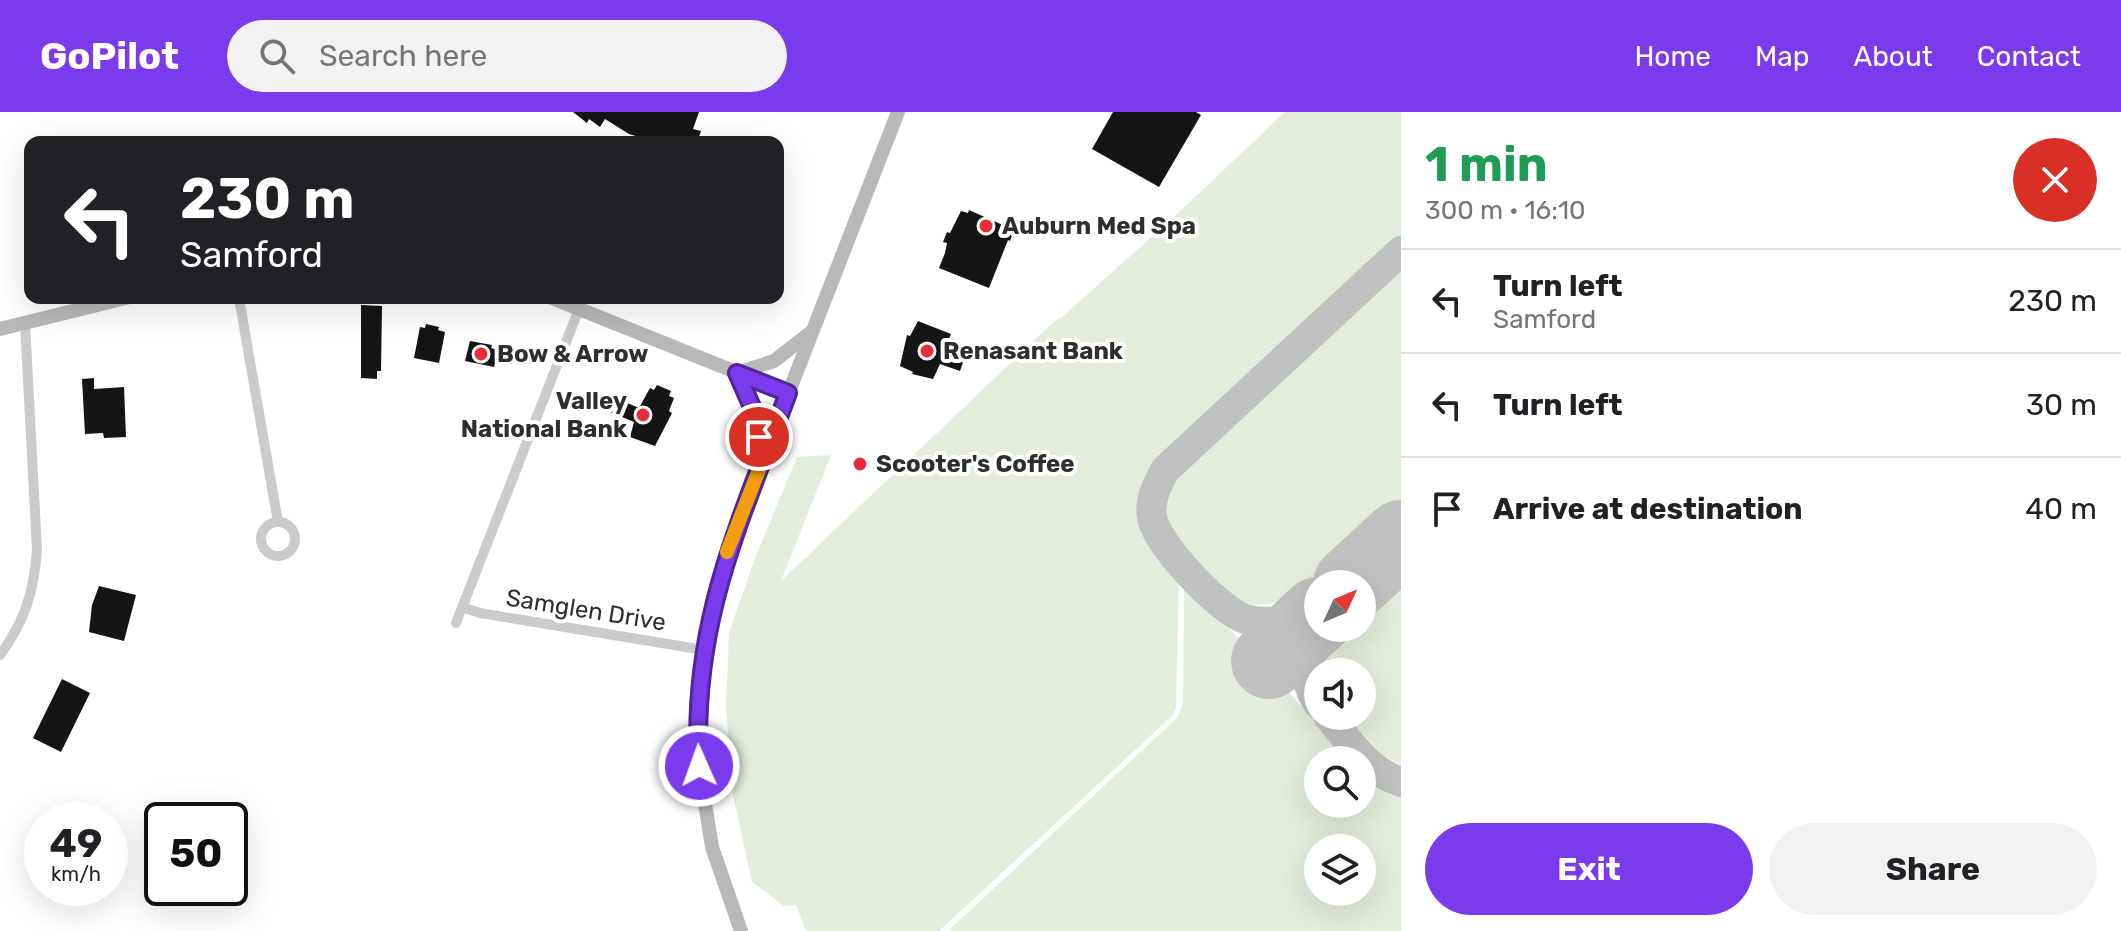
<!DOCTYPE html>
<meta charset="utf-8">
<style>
:root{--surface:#fff;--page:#f2f2f2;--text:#202124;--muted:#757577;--line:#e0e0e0;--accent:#7c3aed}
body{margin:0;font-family:Rubik,sans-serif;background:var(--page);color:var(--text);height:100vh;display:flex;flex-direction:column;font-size:30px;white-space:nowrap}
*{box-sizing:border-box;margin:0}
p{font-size:26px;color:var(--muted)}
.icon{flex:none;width:44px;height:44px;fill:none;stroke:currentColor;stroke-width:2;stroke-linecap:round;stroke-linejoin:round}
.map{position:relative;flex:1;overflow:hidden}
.side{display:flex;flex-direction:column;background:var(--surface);width:720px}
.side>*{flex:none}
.hud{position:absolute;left:24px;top:24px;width:760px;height:168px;border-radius:16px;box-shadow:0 8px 32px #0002;background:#202124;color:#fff;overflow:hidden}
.needle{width:52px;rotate:46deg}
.fabs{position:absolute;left:1304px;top:458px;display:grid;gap:16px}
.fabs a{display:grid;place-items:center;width:72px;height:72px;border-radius:50%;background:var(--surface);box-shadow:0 8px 32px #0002;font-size:40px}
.speed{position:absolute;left:24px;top:690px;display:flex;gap:16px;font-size:40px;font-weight:700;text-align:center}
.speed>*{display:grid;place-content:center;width:104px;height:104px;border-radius:50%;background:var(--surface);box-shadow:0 8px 32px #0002;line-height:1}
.speed small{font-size:20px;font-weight:400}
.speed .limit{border:4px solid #111;border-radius:12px;background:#fff;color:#111}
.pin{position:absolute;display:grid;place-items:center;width:68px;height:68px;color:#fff;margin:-34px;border:4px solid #fff;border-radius:50%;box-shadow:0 2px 8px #0007}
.me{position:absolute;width:88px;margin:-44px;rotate:358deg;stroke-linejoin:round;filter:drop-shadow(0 0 6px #0008)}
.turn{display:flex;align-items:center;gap:28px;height:168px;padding:0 24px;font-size:36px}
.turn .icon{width:104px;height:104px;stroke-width:2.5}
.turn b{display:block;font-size:56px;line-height:68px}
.round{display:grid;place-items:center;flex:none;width:84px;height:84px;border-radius:42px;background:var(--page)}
.head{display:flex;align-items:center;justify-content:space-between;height:136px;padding:0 24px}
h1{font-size:48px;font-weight:700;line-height:60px;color:#1e9e55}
.primary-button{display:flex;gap:16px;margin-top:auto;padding:16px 24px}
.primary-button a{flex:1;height:92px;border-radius:48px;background:var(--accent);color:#fff;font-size:32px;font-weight:700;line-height:92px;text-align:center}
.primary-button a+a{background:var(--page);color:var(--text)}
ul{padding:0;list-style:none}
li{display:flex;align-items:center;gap:24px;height:104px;padding:0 24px;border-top:2px solid var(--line)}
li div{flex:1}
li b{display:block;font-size:30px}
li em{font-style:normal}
header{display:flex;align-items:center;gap:48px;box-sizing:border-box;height:112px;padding:0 40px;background:var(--accent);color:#fff}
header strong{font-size:38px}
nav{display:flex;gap:44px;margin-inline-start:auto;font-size:28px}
.search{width:560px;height:72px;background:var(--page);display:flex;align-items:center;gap:20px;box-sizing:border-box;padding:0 28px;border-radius:44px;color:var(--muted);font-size:30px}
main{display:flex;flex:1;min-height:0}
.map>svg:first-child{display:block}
.green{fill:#e4ecdb;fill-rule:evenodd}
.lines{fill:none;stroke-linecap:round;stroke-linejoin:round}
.taxiway{stroke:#c1c1c1;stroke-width:30}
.runway{stroke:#c1c1c1;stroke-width:76}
.building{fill:#151515}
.street{stroke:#cbcbcb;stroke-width:10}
.secondary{stroke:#b8b8b8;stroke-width:14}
.route-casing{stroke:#51269a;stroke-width:20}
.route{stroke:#7c3aed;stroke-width:14}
.slow{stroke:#f59e0b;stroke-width:14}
.poi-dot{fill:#ea2b39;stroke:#fff;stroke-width:3}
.labels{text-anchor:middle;stroke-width:8;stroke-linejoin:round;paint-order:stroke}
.poi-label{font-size:24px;font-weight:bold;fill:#2e2e2e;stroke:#fff;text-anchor:start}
.street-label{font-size:24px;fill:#2e2e2e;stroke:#fff}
</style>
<header>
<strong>GoPilot</strong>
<div class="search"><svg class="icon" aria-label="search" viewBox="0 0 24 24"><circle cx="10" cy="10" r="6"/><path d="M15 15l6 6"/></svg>Search here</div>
<nav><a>Home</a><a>Map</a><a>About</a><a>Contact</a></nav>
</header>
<main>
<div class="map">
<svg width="1401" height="819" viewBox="0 0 1401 819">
<rect width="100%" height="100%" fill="#fff"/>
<path class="green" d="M 1285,0 L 1401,0 L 1401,125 L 1169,341 C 1145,366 1132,402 1154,434 C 1161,444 1171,453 1179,463 L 1176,596 L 1173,603 L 939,819 L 806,819 L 796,793 L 784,794 L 752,770 L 733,683 L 726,593 L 729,521 L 755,446 L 797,345 L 831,343 L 781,469 L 1059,205 L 1060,207 L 1175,104 Z
M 1401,150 L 1401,387 L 1300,481 C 1281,490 1262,497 1241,490 C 1222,485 1211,471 1198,457 C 1168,424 1149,404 1175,360 Z
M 1401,458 L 1401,653 L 1383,643 L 1346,604 L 1362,604 L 1362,560 L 1319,560 L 1319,557 C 1321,540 1326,528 1338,516 L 1362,516 L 1362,494 Z
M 1189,473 L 1351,648 L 1318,648 L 1318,692 L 1362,692 L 1362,659 L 1376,671 L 1401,680 L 1401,819 L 948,819 L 1177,606 L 1183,592 L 1184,478 ZM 1362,736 L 1362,780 L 1318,780 L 1318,736 Z"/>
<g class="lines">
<path class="taxiway" d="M 1318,501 C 1294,506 1270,514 1245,507 C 1220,499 1156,432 1152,405 C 1149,388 1157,373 1165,358 L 1401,139
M 1318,510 C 1307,542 1299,562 1318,592
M 1328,604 C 1349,629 1369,660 1401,670"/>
<path class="runway" d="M 1351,472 L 1401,426
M 1269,549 L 1318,503"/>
</g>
<path class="building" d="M 573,0 L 699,0 L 693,17 L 701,19 L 697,30 L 655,30 L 629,22 L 605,7 L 600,15 L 589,7 L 587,11 Z
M 1113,0 L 1196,0 L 1201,3 L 1159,75 L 1092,37 Z
M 969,98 L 1014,118 L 1010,129 L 1008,128 L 989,176 L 939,156 L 945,141 L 947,131 L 943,130 L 947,120 L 950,121 L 961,99 L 968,101 Z
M 361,193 L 382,194 L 381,259 L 377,259 L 377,267 L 361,266 Z
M 918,209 L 951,222 L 945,237 L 965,245 L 960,259 L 940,252 L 933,267 L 912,262 L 913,260 L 900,254 L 907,223 L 910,224 Z
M 426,212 L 439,215 L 438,218 L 445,220 L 439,251 L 414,246 L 420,215 L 425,216 Z
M 470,229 L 492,233 L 491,236 L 498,238 L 494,255 L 465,249 Z
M 94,266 L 94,277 L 124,275 L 126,325 L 104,326 L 103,321 L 85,322 L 82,267 Z
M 657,273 L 671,279 L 669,284 L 674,286 L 669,299 L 672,301 L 655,334 L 630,325 L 634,310 L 610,300 L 616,286 L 639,296 L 650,276 L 654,278 Z
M 99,474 L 136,483 L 124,529 L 89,520 L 92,493 Z
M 62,567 L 90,581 L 61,640 L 33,626 Z"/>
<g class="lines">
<path class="street" d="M 239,186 L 278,410
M261 427a17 17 0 1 1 34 0a17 17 0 1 1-34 0Z
M 462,495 L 480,501 L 704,538
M 456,511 L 579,197
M 0,543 C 25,509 34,479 37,438 L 25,211"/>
<path class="secondary" d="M 552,186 L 788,281
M 0,217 L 126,186
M 737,261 L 756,304 L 763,344
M 737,261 L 774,249 L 810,221
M 741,819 L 712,735 L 699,654 L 697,599 L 709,510 L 732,426 L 898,0"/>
</g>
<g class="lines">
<g class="route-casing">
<path id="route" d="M 699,654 C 691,510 740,411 788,281 L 737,261 L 756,304 L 759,325"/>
</g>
<use href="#route" class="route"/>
<path class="slow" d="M 727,440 L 764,345"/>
</g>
<g class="poi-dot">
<circle cx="986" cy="114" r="8"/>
<circle cx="927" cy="239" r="8"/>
<circle cx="481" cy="242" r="8"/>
<circle cx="643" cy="303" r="8"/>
<circle cx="860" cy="352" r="8"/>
</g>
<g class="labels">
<g class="poi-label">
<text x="1002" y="122">Auburn Med Spa</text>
<text x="943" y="247">Renasant Bank</text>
<text x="497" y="250">Bow &amp; Arrow</text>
<text x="627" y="297" text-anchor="end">Valley<tspan x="627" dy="28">National Bank</tspan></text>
<text x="876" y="360">Scooter's Coffee</text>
</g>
<g class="street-label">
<text transform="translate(586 498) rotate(9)" y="8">Samglen Drive</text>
</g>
</g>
</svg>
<div class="fabs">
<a><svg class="needle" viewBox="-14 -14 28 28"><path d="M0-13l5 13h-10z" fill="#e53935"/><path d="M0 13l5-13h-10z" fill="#757577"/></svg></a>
<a><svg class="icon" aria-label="sound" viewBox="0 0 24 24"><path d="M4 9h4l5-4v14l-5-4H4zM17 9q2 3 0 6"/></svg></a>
<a><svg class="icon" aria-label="search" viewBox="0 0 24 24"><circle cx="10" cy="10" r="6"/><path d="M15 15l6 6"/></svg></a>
<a><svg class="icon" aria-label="layers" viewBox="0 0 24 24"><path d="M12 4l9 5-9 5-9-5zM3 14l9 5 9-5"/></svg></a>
</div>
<div class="speed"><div>49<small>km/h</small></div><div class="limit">50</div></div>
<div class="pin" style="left:759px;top:325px;background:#d93025"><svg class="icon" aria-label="arrive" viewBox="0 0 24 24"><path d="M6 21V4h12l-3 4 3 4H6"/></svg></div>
<svg class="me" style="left:699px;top:654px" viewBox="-20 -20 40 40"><circle r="17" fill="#7c3aed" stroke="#fff" stroke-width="3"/><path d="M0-11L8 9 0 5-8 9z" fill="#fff"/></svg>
<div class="hud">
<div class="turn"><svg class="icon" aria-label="left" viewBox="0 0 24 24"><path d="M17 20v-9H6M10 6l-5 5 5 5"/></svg><div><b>230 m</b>Samford</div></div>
</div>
</div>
<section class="side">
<div class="head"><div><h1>1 min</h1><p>300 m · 16:10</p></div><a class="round" style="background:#d93025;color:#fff"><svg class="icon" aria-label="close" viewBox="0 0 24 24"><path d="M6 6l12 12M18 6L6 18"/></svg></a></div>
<ul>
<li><svg class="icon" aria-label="left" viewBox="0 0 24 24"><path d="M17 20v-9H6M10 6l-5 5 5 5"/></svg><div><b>Turn left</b><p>Samford</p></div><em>230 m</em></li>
<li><svg class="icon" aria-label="left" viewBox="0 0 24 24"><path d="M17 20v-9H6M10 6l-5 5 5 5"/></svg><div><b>Turn left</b></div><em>30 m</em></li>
<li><svg class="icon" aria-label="arrive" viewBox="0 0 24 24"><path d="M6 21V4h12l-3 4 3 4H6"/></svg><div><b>Arrive at destination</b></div><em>40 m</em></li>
</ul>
<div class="primary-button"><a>Exit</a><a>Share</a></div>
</section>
</main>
